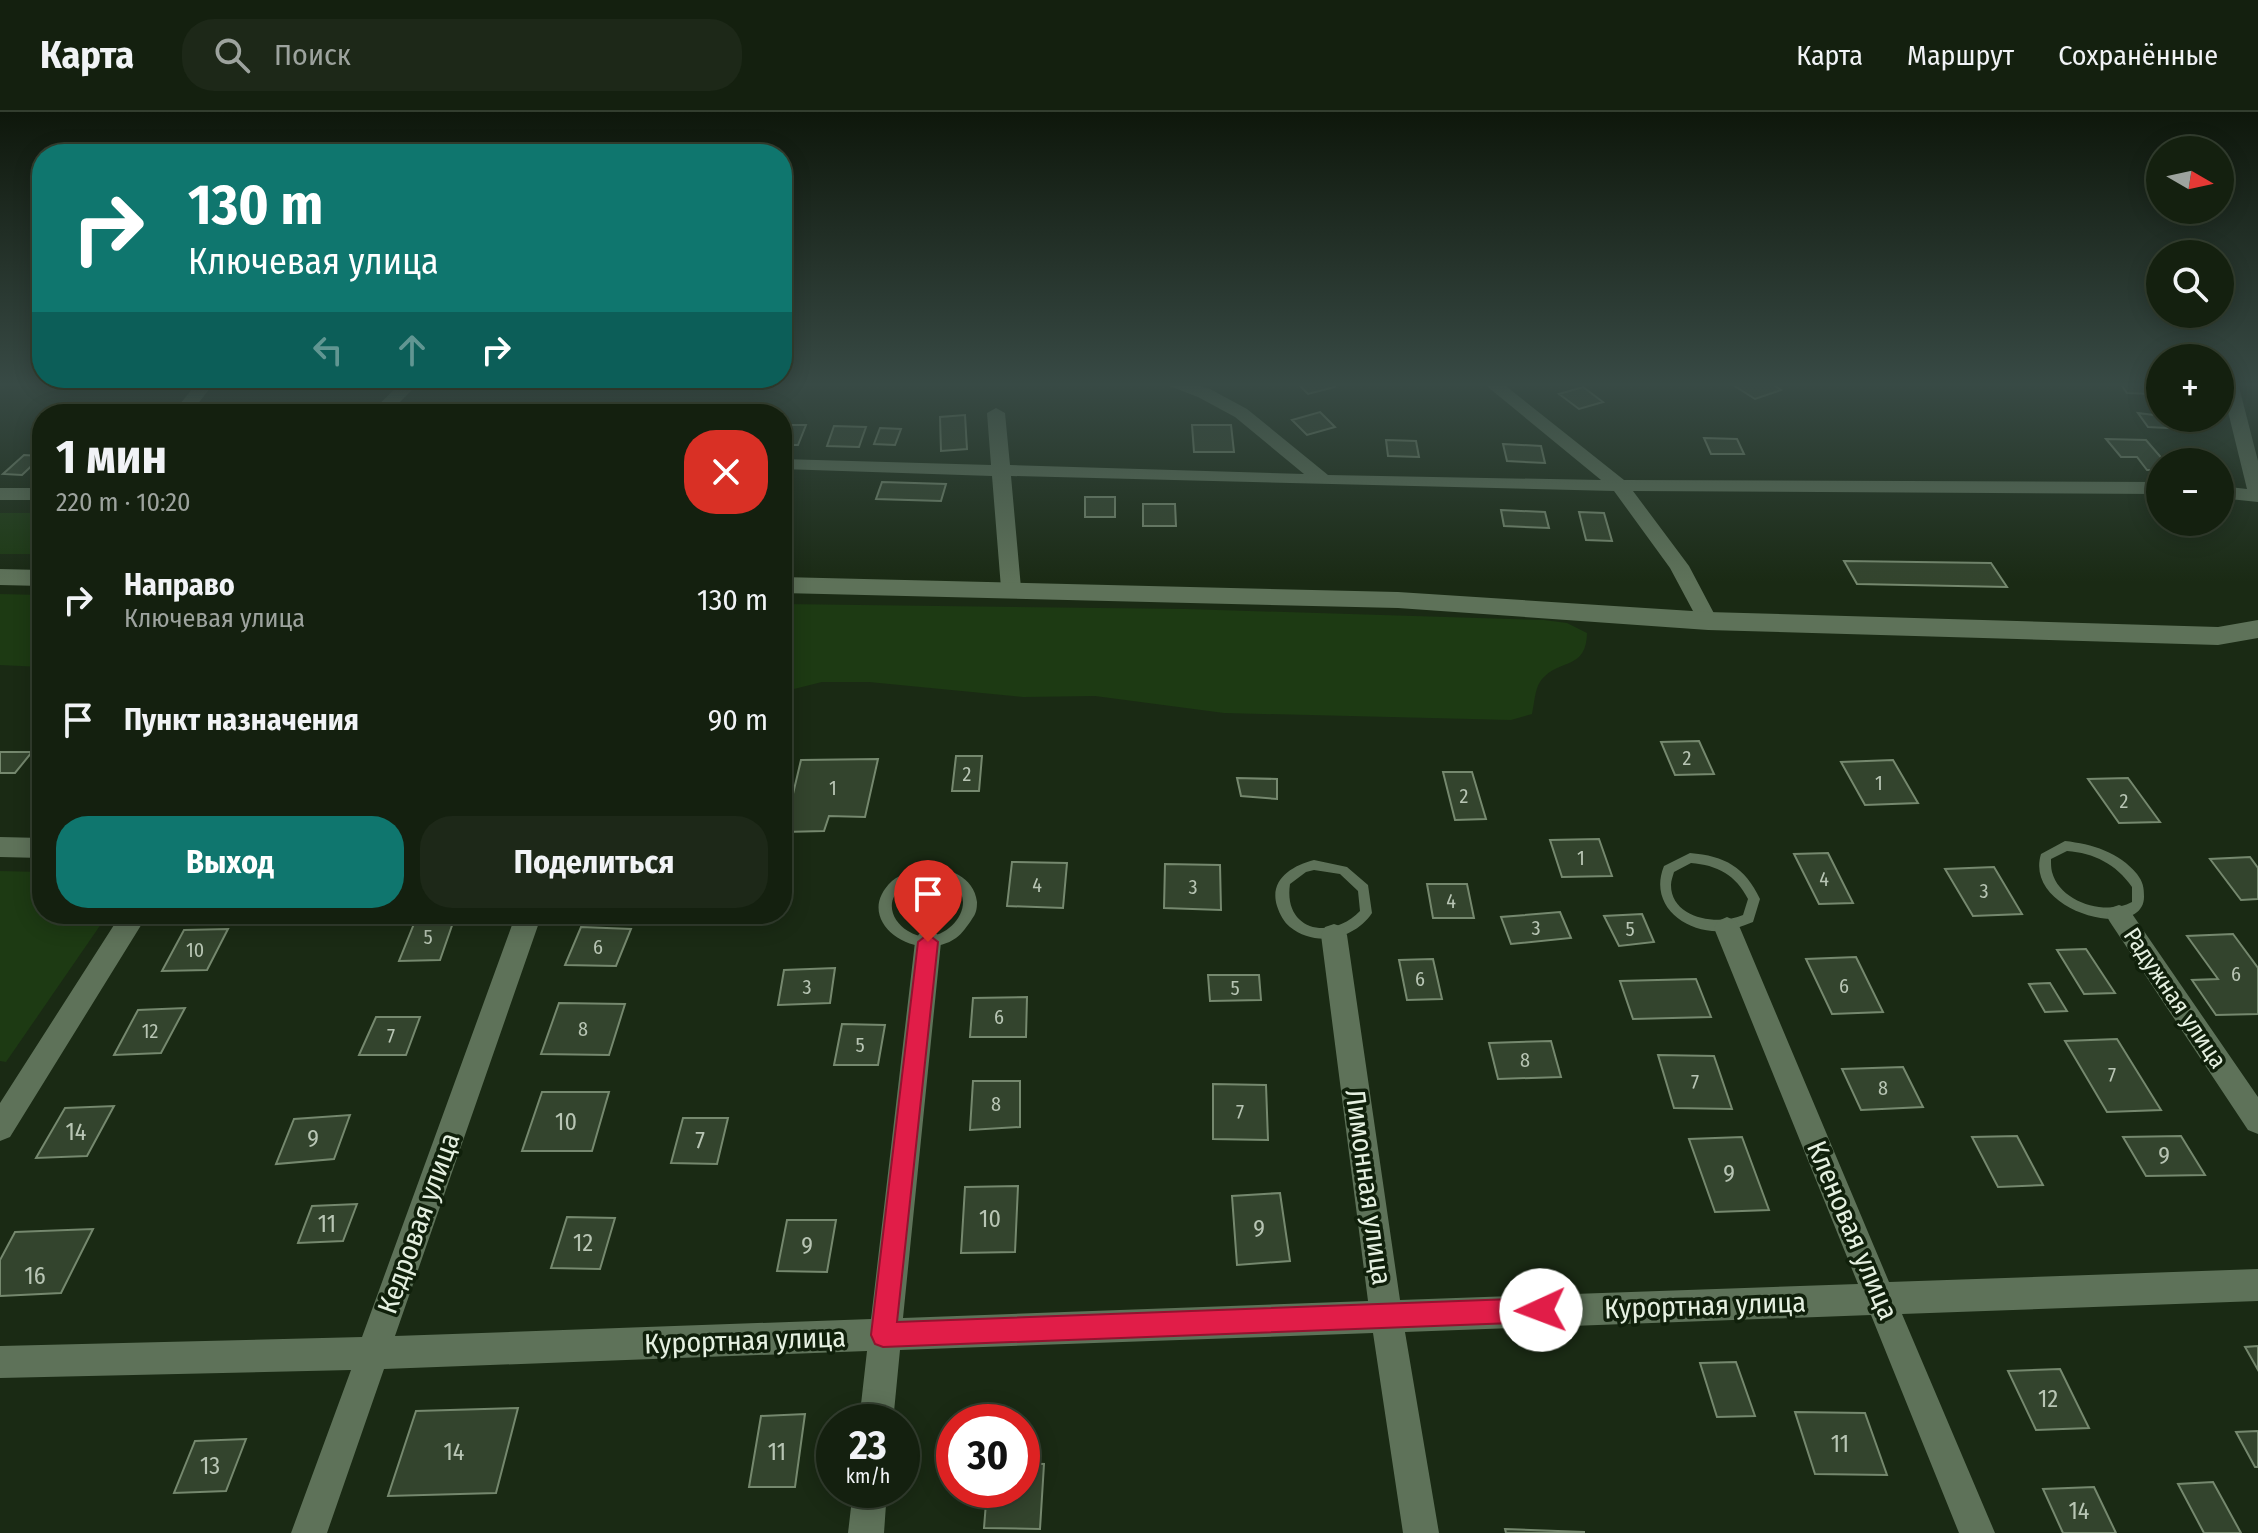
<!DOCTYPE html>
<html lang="ru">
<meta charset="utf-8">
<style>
:root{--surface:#14200f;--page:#1d2818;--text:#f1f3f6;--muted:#9da39e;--line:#333e2f;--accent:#0f766e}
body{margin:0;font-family:"Fira Sans Condensed",sans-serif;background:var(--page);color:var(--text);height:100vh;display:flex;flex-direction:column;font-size:30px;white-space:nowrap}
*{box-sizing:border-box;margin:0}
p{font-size:26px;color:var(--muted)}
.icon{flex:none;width:44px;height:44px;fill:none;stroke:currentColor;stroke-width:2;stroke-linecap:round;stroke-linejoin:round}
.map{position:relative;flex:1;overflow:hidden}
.drawer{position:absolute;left:32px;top:292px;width:760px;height:520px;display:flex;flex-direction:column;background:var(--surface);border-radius:32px;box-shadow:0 4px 20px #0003,0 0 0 2px var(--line)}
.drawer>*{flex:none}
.top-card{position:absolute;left:32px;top:32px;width:760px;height:244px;border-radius:32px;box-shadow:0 4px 20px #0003,0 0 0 2px var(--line);background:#0f766e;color:#fff;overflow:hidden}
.needle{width:52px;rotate:99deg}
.tools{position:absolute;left:2146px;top:24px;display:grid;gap:16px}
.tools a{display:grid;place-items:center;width:88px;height:88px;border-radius:50%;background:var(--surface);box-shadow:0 4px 20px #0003,0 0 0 2px var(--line);font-size:40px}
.speed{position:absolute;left:816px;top:1292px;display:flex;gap:16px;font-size:40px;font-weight:700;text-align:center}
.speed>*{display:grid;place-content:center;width:104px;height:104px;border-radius:50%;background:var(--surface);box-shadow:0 4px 20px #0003,0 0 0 2px var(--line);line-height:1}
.speed small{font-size:20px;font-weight:400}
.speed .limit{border:12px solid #d22;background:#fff;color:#111}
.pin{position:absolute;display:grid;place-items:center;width:68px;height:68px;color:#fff;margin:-82px -34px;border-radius:50% 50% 50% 0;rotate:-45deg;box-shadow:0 0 8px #0007}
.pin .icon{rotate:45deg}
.me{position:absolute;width:88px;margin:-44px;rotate:268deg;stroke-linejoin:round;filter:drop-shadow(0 0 6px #0008)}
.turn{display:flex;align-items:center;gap:28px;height:168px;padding:0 24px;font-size:36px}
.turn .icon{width:104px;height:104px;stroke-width:2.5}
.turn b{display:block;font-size:56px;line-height:68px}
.lanes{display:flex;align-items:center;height:76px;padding:0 24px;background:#0003;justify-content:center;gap:40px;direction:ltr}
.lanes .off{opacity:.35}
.round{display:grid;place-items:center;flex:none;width:84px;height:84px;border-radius:32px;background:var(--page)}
.head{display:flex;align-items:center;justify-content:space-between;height:136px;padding:0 24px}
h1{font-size:48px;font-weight:700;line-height:60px}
.button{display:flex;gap:16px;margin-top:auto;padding:16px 24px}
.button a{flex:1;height:92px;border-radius:32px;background:var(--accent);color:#fff;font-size:32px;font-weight:700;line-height:92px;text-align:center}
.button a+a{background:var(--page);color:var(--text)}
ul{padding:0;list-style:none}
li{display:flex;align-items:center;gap:24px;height:120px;padding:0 24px}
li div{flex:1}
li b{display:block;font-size:30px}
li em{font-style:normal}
header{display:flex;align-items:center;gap:48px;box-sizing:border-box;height:112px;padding:0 40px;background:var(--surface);border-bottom:2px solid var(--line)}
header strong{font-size:38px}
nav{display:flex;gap:44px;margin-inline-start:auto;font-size:28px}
.search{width:560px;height:72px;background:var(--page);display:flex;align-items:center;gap:20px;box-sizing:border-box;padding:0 28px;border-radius:32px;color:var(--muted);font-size:30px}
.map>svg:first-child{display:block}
.green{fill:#1d3a13}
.building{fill:#33442d;stroke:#75886e;stroke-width:2}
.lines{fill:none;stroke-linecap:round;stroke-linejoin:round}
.service{fill:#5e7259;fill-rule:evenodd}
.minor{fill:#5e7259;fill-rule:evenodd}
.tertiary{fill:#5e7259;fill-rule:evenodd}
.route{fill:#e11d48;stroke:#92132f;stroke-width:2}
.labels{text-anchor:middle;stroke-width:7;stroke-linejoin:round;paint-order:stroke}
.number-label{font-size:20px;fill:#b8c5b4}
.street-label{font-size:24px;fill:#e5f0e1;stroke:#10200b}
.near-number-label{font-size:24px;fill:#b8c5b4}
.near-street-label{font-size:28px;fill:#e5f0e1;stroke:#10200b}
</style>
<header>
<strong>Карта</strong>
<div class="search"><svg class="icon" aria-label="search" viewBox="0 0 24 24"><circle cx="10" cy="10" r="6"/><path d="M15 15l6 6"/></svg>Поиск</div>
<nav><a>Карта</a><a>Маршрут</a><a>Сохранённые</a></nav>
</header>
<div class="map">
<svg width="2258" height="1421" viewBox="0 0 2258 1421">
<rect width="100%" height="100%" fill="#1a2a14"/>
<path class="green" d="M 0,401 L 42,401 L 42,442 L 0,442 Z
M 0,482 L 42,483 L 42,555 L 0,553 Z
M 782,492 L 1186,497 L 1544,508 L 1567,511 L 1587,521 C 1586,560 1558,545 1540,570 C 1535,577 1534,593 1532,602 L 1511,608 L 1224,601 L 1095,584 L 1023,585 L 869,570 L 822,570 L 782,580 Z
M 0,759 L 42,760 L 42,802 L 108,802 L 6,950 L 0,949 Z"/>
<path class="building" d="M 1297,271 L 1332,271 L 1335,275 L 1308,282 Z
M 1738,271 L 1771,271 L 1781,278 L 1755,287 L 1733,273 Z
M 2120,271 L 2144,271 L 2152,282 L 2127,281 Z
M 1583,275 L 1603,290 L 1579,297 L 1559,282 Z
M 272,292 L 265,302 L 227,302 L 233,294 Z
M 1320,300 L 1335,315 L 1307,323 L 1292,308 Z
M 2138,301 L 2178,306 L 2186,317 L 2148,315 Z
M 965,303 L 967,337 L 941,339 L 940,305 Z
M 782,313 L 806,313 L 798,333 L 782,333 Z
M 1192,313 L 1231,313 L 1234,340 L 1194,340 Z
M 834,314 L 866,315 L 859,335 L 827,334 Z
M 880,316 L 901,317 L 895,333 L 874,332 Z
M 1704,326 L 1737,327 L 1744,342 L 1711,342 Z
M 2106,327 L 2146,328 L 2165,350 L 2160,350 L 2160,358 L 2147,358 L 2137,345 L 2121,345 Z
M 1386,328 L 1416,329 L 1419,345 L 1388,344 Z
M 1503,332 L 1541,334 L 1545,351 L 1507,349 Z
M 24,343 L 42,344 L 22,363 L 3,362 Z
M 882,370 L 946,372 L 941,389 L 876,387 Z
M 1085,385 L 1115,385 L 1115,405 L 1085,405 Z
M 1143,392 L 1175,392 L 1176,414 L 1143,414 Z
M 1501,398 L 1545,400 L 1549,416 L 1504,414 Z
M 1579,400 L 1604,401 L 1612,429 L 1586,428 Z
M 1844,449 L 1991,451 L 2007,475 L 1857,472 Z
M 1699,629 L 1714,662 L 1675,663 L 1661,630 Z
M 0,640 L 32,640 L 15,661 L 0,661 Z
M 956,644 L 982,644 L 979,679 L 952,679 Z
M 878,647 L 865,705 L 829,704 L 824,719 L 784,720 L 801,648 Z
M 1893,648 L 1918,691 L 1865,693 L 1841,650 Z
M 1443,660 L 1472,660 L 1486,707 L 1455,708 Z
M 1237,666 L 1277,667 L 1277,687 L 1241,684 Z
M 2128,666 L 2160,710 L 2119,711 L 2088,667 Z
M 1599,727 L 1612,764 L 1562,765 L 1550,728 Z
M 1828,741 L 1853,791 L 1819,792 L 1794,742 Z
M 2250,745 L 2258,756 L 2258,787 L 2241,788 L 2210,747 Z
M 1012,750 L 1067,751 L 1063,796 L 1007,794 Z
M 1165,752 L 1220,753 L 1221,798 L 1164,796 Z
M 1994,755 L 2022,802 L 1973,804 L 1945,757 Z
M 1427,772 L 1467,772 L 1474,806 L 1433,806 Z
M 1560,800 L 1571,826 L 1511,832 L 1501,805 Z
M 418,802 L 456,802 L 440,848 L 399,849 Z
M 1642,802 L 1654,830 L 1619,834 L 1604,804 Z
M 581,815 L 631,817 L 616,854 L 565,853 Z
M 228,817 L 207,858 L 162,859 L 184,818 Z
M 2233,822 L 2258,856 L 2258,902 L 2216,903 L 2192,868 L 2218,867 L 2187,824 Z
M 2086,837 L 2115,881 L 2084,882 L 2057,838 Z
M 1856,845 L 1883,900 L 1832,902 L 1806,847 Z
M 1433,847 L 1442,887 L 1407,888 L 1399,848 Z
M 835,856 L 830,891 L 778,893 L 784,858 Z
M 1208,863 L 1259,863 L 1261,888 L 1210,889 Z
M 1696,867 L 1711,905 L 1633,907 L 1620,869 Z
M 2050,871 L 2067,899 L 2045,900 L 2029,872 Z
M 1027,885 L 1026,925 L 970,925 L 973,886 Z
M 559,891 L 625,892 L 609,943 L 541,942 Z
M 185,896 L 161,941 L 114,943 L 138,898 Z
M 376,905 L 420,905 L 406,943 L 359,943 Z
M 842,912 L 885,913 L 878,953 L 834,953 Z
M 2117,927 L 2161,998 L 2107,1000 L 2065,929 Z
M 1551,929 L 1561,965 L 1498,967 L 1489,931 Z
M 1658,943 L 1714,944 L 1732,997 L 1674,996 Z
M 1903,955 L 1923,995 L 1861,998 L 1842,957 Z
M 973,969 L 1020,969 L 1020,1015 L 970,1018 Z
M 1213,972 L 1266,973 L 1268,1028 L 1213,1027 Z
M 542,980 L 609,980 L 592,1039 L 522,1039 Z
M 114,994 L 87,1044 L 36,1046 L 65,996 Z
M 350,1003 L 334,1047 L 276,1052 L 294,1007 Z
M 683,1006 L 728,1006 L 717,1052 L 671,1051 Z
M 2017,1024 L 2043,1073 L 1998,1075 L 1972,1025 Z
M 2181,1024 L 2205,1063 L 2146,1064 L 2123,1025 Z
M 1742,1025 L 1769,1098 L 1715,1100 L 1689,1027 Z
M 1018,1074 L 1015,1140 L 961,1141 L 965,1075 Z
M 1280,1081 L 1290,1149 L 1237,1153 L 1232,1084 Z
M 357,1092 L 343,1129 L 298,1131 L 312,1094 Z
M 567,1105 L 615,1106 L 600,1157 L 551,1156 Z
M 787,1108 L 836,1108 L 827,1160 L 777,1159 Z
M 93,1117 L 61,1181 L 0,1184 L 0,1148 L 15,1120 Z
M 2258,1234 L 2258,1258 L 2245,1235 Z
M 1736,1250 L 1755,1304 L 1717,1305 L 1700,1251 Z
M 2060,1257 L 2089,1316 L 2036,1318 L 2008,1259 Z
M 518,1296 L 496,1381 L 388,1384 L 416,1299 Z
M 1795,1300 L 1865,1301 L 1887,1363 L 1815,1362 Z
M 805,1302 L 795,1375 L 749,1375 L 761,1304 Z
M 2258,1319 L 2258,1355 L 2255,1355 L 2236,1320 Z
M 246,1327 L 226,1379 L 174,1381 L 195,1329 Z
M 1022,1351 L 1044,1352 L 1040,1417 L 984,1416 L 987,1378 L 1022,1378 Z
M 2213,1370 L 2241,1421 L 2204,1421 L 2178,1372 Z
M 2094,1375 L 2116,1421 L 2063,1421 L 2043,1377 Z
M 1505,1417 L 1584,1420 L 1584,1421 L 1506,1421 Z"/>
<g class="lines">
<path class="service" d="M 2065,729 C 2092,732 2119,740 2137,762 C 2143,770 2144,775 2144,785 C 2144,830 2023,801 2041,742 ZM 2067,739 C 2094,741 2116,752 2132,775 L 2132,790 C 2107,804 2060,791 2052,760 C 2051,756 2051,752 2051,747 Z
M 1690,741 C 1725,744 1745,755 1760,787 L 1753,810 C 1742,814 1734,818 1723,819 C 1685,822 1648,793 1664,754 ZM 1691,751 C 1717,753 1736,763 1748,787 L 1743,803 C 1719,814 1671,807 1671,773 C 1671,768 1673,764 1674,760 Z
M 1314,748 L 1347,755 L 1368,773 L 1372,801 C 1355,827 1316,836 1290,815 C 1284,810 1280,803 1277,794 C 1269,768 1291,754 1314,748 ZM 1314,758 L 1340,762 L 1358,779 L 1360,799 C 1331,829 1283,819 1290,772 L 1306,760 Z
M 926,754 C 948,756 974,764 977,790 C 977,797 976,802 972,807 C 968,813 962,822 956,826 C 916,854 850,808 892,769 C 900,762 916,758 926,754 ZM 927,764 C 998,770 949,845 908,819 C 891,809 884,787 904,774 C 910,769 920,767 927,764 Z"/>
<path class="minor" d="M 197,271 L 214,271 L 190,302 L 172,302 Z
M 401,271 L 419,271 L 388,302 L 369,302 Z
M 1162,271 L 1190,271 L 1210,277 L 1247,297 L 1328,363 L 1601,368 L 1483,271 L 1502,271 L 1624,368 L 2160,370 L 2160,382 L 1633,379 L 1689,454 L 1718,509 L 1708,516 L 1701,514 L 1670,456 L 1614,379 L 1011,364 L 1021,476 L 1011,482 L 1001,476 L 992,364 L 782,357 L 782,347 L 991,353 L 987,301 L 996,296 L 1005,301 L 1010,353 L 1304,362 L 1235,305 L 1198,285 Z
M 2221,271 L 2238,271 L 2258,349 L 2258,390 L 2220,386 L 2220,374 L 2247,377 Z
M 0,376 L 42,376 L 42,388 L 0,388 Z
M 0,725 L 42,726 L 42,746 L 0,745 Z
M 2119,793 L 2128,796 L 2258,985 L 2258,1022 L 2248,1018 L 2110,810 L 2106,803 L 2110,796 Z
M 121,802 L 148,802 L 10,1025 L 0,1029 L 0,991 Z
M 516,802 L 542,802 L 395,1224 L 871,1207 L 915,830 L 919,822 L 928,819 L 937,822 L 941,830 L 903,1206 L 1368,1189 L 1321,823 L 1325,815 L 1334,812 L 1343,815 L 1347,823 L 1400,1188 L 1858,1172 L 1714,816 L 1718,809 L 1727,805 L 1736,809 L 1740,816 L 1889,1170 L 2258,1157 L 2258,1189 L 1902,1202 L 1995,1421 L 1959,1421 L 1871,1203 L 1405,1220 L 1439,1421 L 1403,1421 L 1373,1221 L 900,1238 L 893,1310 L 859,1310 L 867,1239 L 384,1257 L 327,1421 L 291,1421 L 351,1258 L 0,1266 L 0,1234 L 362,1225 Z
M 853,1378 L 887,1378 L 884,1421 L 848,1421 Z"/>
<path class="tertiary" d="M 0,457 L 42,458 L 42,474 L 0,473 Z
M 782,465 L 1398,480 L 1708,500 L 2218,515 L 2258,508 L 2258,526 L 2218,533 L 1708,518 L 1398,496 L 782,481 Z"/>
</g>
<linearGradient id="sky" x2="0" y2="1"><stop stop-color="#0e170b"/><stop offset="0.58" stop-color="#384a45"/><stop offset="1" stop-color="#384a45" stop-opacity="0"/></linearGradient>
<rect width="2258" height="470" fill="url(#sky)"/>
<path class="route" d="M 928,822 L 938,830 L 897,1210 L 1541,1186 L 1550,1190 L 1553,1198 L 1550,1207 L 1541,1210 L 883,1235 L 875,1232 L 871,1223 L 918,830 Z"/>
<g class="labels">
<g class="number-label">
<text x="1687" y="653">2</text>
<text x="967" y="669">2</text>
<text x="1879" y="678">1</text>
<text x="833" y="683">1</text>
<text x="1464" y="691">2</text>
<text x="2124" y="696">2</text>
<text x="1581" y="753">1</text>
<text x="1824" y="774">4</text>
<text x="1037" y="780">4</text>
<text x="1193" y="782">3</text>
<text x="1984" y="786">3</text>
<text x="1451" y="796">4</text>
<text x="1536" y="823">3</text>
<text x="1630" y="824">5</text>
<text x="428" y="832">5</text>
<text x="598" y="842">6</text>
<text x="195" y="845">10</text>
<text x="2236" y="869">6</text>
<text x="1420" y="874">6</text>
<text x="1844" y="881">6</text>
<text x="807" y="882">3</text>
<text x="1235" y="883">5</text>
<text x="999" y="912">6</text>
<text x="583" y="924">8</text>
<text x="150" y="926">12</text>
<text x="391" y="931">7</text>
<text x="860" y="940">5</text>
<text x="1525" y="955">8</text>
<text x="2112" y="970">7</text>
<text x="1695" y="977">7</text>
<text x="1883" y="983">8</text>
<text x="996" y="999">8</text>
<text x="1240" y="1007">7</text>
</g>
<g class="street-label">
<text transform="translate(2175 886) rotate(56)" y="8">Радужная улица</text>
</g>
<g class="near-number-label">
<text x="566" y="1018">10</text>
<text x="76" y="1028">14</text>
<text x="313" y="1035">9</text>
<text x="700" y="1037">7</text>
<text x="2164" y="1052">9</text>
<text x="1729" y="1070">9</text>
<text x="990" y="1115">10</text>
<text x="327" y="1120">11</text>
<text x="1259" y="1125">9</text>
<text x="583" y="1139">12</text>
<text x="807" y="1142">9</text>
<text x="35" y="1172">16</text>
<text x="2048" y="1295">12</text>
<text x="1840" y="1340">11</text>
<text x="454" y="1348">14</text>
<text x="777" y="1348">11</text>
<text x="210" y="1362">13</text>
<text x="2079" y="1407">14</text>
</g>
<g class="near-street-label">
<text transform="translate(1369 1075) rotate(82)" y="10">Лимонная улица</text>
<text transform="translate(418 1111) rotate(-70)" y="10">Кедровая улица</text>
<text transform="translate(1853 1118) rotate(67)" y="10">Кленовая улица</text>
<text transform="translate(1705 1193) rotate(-2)" y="10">Курортная улица</text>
<text transform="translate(745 1228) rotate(-2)" y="10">Курортная улица</text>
</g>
</g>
</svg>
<div class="tools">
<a><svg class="needle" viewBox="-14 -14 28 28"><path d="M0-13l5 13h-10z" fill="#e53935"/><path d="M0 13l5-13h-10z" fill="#9da39e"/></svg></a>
<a><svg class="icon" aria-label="search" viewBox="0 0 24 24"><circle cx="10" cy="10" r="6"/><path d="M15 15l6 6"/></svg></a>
<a>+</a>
<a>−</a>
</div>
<div class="speed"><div>23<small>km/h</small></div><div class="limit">30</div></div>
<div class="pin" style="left:928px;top:830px;background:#d93025"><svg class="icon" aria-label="arrive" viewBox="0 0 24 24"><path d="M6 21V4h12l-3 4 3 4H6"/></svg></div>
<svg class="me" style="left:1541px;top:1198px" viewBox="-20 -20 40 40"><circle r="19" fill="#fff"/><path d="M0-13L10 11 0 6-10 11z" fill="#e11d48"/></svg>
<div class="top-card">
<div class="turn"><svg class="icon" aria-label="right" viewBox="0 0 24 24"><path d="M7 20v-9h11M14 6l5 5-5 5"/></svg><div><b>130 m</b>Ключевая улица</div></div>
<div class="lanes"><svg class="icon off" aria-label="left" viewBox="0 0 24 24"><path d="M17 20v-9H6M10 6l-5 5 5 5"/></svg><svg class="icon off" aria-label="ahead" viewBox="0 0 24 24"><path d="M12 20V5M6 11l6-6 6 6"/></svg><svg class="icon" aria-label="right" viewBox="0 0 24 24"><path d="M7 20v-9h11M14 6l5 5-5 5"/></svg></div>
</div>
<section class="drawer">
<div class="head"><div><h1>1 мин</h1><p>220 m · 10:20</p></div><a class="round" style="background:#d93025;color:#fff"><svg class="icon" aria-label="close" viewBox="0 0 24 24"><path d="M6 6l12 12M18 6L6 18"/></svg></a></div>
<ul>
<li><svg class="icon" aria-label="right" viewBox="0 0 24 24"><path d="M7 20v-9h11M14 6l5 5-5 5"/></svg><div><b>Направо</b><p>Ключевая улица</p></div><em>130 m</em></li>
<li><svg class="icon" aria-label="arrive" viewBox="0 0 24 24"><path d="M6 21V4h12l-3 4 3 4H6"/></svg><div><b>Пункт назначения</b></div><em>90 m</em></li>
</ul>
<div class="button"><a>Выход</a><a>Поделиться</a></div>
</section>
</div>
